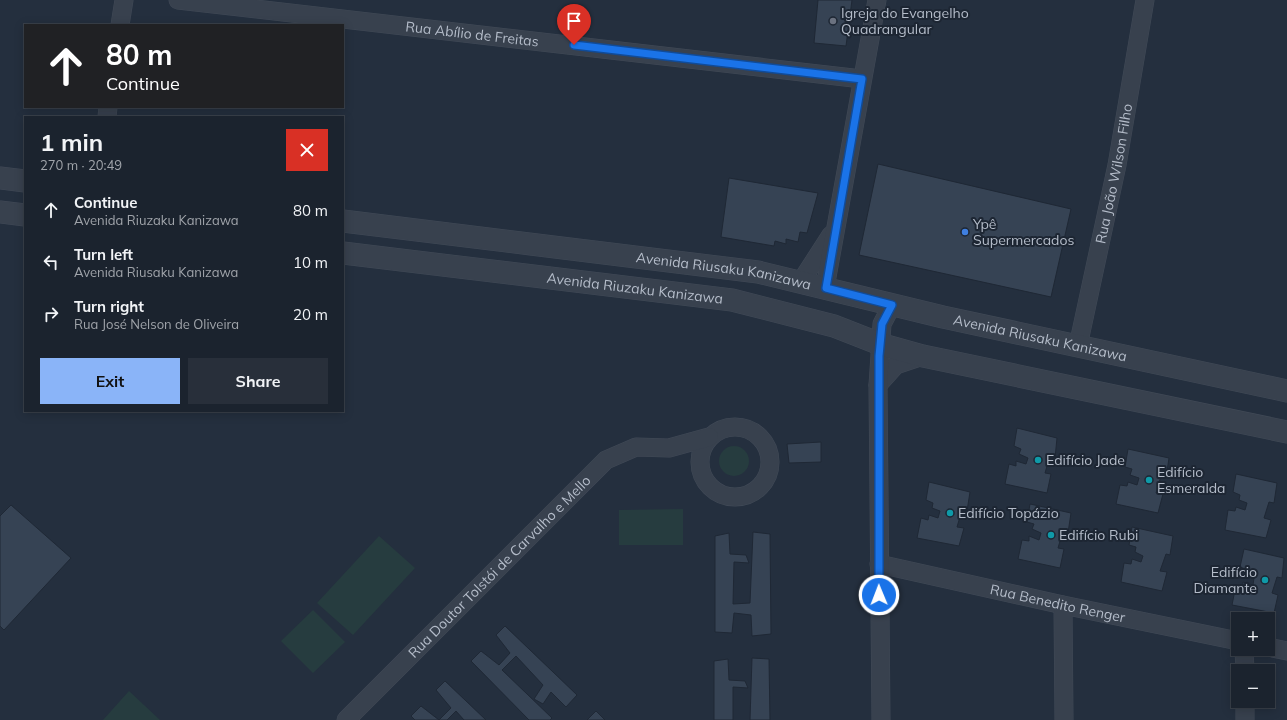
<!DOCTYPE html>
<meta charset="utf-8">
<style>
:root{--surface:#1b232e;--page:#282f3a;--text:#f1f3f6;--muted:#a0a4aa;--line:#39404a;--accent:#8ab4f8}
body{margin:0;font-family:Mulish,sans-serif;background:var(--page);color:var(--text);height:100vh;display:flex;flex-direction:column;font-size:15px;white-space:nowrap}
*{box-sizing:border-box;margin:0}
p{font-size:13px;color:var(--muted)}
.icon{flex:none;width:22px;height:22px;fill:none;stroke:currentColor;stroke-width:2;stroke-linecap:round;stroke-linejoin:round}
.map{position:relative;flex:1;overflow:hidden}
.side{position:absolute;left:24px;top:116px;width:320px;height:296px;display:flex;flex-direction:column;background:var(--surface);border-radius:0px;box-shadow:0 2px 10px #0003,0 0 0 1px var(--line)}
.side>*{flex:none}
.top-card{position:absolute;left:24px;top:24px;width:320px;height:84px;border-radius:0px;box-shadow:0 2px 10px #0003,0 0 0 1px var(--line);background:#202124;color:#fff;overflow:hidden}
.controls{position:absolute;left:1231px;top:612px;display:grid;gap:8px}
.controls a{display:grid;place-items:center;width:44px;height:44px;border-radius:0px;background:var(--surface);box-shadow:0 2px 10px #0003,0 0 0 1px var(--line);font-size:20px}
.pin{position:absolute;display:grid;place-items:center;width:34px;height:34px;color:#fff;margin:-41px -17px;border-radius:50% 50% 50% 0;rotate:-45deg;box-shadow:0 0 4px #0007}
.pin .icon{rotate:45deg}
.me{position:absolute;width:44px;margin:-22px;rotate:359deg;stroke-linejoin:round;filter:drop-shadow(0 0 3px #0008)}
.turn{display:flex;align-items:center;gap:14px;height:84px;padding:0 16px;font-size:18px}
.turn .icon{width:52px;height:52px;stroke-width:2.5}
.turn b{display:block;font-size:28px;line-height:34px}
.round{display:grid;place-items:center;flex:none;width:42px;height:42px;border-radius:0px;background:var(--page)}
.summary{display:flex;align-items:center;justify-content:space-between;height:68px;padding:0 16px}
h1{font-size:24px;font-weight:700;line-height:30px}
.action{display:flex;gap:8px;margin-top:auto;padding:8px 16px}
.action a{flex:1;height:46px;border-radius:0px;background:var(--accent);color:#111;font-size:16px;font-weight:700;line-height:46px;text-align:center}
.action a+a{background:var(--page);color:var(--text)}
ul{padding:0;list-style:none}
li{display:flex;align-items:center;gap:12px;height:52px;padding:0 16px}
li div{flex:1}
li b{display:block;font-size:15px}
li em{font-style:normal}
.map>svg:first-child{display:block}
.green{fill:#263c3f}
.building{fill:#364354;stroke:#1f2835}
.lines{fill:none;stroke-linecap:round;stroke-linejoin:round}
.minor-casing{stroke:#414a57;stroke-width:19}
.tertiary-casing{stroke:#414a57;stroke-width:23}
.minor{stroke:#38414e;stroke-width:18}
.tertiary{stroke:#38414e;stroke-width:22}
.route-casing{stroke:#114b97;stroke-width:10}
.route{stroke:#1a73e8;stroke-width:7}
.worship-dot{fill:#6b7280;stroke:#1d2633;stroke-width:1.5}
.shop-dot{fill:#3f7fe0;stroke:#1d2633;stroke-width:1.5}
.culture-dot{fill:#0f9aa8;stroke:#1d2633;stroke-width:1.5}
.labels{text-anchor:middle;stroke-width:4;stroke-linejoin:round;paint-order:stroke}
.poi-label{font-size:14px;fill:#b4bcc9;stroke:#1d2633;text-anchor:start}
.street-label{font-size:14px;fill:#b4bcc9;stroke:#1d2633}
</style>
<div class="map">
<svg width="1287" height="720" viewBox="0 0 1287 720">
<rect width="100%" height="100%" fill="#242f3e"/>
<path class="green" d="M719 461a15 15 0 1 1 30 0a15 15 0 1 1-30 0Z
M 683,509 L 683,545 L 619,545 L 619,510 Z
M 379,536 L 415,568 L 353,635 L 317,603 Z
M 313,610 L 345,642 L 313,673 L 281,641 Z
M 129,691 L 160,720 L 103,720 Z"/>
<path class="building" d="M 818,0 L 852,0 L 846,46 L 814,43 Z
M 878,164 L 1071,209 L 1051,297 L 859,255 Z
M 729,178 L 818,193 L 807,233 L 800,232 L 798,242 L 786,239 L 786,244 L 775,241 L 774,246 L 721,237 Z
M 1017,428 L 1057,438 L 1055,458 L 1050,456 L 1045,473 L 1051,474 L 1047,493 L 1005,484 L 1009,464 L 1016,466 L 1016,461 L 1026,464 L 1028,458 L 1019,454 L 1021,449 L 1014,446 Z
M 821,442 L 821,462 L 789,463 L 787,444 Z
M 1128,449 L 1169,458 L 1166,478 L 1161,476 L 1156,493 L 1163,494 L 1158,513 L 1116,504 L 1120,485 L 1127,486 L 1128,482 L 1137,485 L 1139,478 L 1130,475 L 1132,469 L 1125,467 Z
M 1236,474 L 1277,483 L 1274,503 L 1269,502 L 1264,518 L 1271,520 L 1266,538 L 1225,530 L 1228,510 L 1235,511 L 1236,507 L 1245,510 L 1247,503 L 1239,500 L 1240,495 L 1233,492 Z
M 929,482 L 970,492 L 967,511 L 962,510 L 957,527 L 964,528 L 959,546 L 917,538 L 921,518 L 928,520 L 929,515 L 938,518 L 940,511 L 932,508 L 933,503 L 926,500 Z
M 1030,504 L 1071,513 L 1068,533 L 1063,531 L 1058,548 L 1064,549 L 1060,568 L 1018,559 L 1022,540 L 1029,541 L 1029,536 L 1039,540 L 1041,533 L 1032,529 L 1034,524 L 1027,522 Z
M 11,505 L 71,558 L 4,630 L 0,626 L 0,516 Z
M 1132,527 L 1173,536 L 1170,555 L 1166,554 L 1160,571 L 1167,572 L 1162,591 L 1121,582 L 1124,563 L 1131,564 L 1132,559 L 1141,562 L 1143,556 L 1135,552 L 1136,547 L 1129,545 Z
M 753,532 L 770,534 L 771,634 L 752,636 L 751,615 L 734,613 L 732,633 L 715,632 L 715,536 L 729,533 L 730,554 L 746,555 L 749,563 L 734,562 L 733,604 L 750,603 Z
M 1244,549 L 1284,558 L 1282,578 L 1277,577 L 1272,593 L 1278,595 L 1274,613 L 1232,605 L 1236,585 L 1243,587 L 1243,582 L 1253,585 L 1254,578 L 1246,575 L 1248,570 L 1240,567 Z
M 505,626 L 577,695 L 566,707 L 551,692 L 543,704 L 534,699 L 543,685 L 516,656 L 502,670 L 552,718 L 550,720 L 529,720 L 471,661 L 481,651 L 499,665 L 510,653 L 496,635 Z
M 752,658 L 769,659 L 770,720 L 750,720 Z
M 728,659 L 729,680 L 745,681 L 748,688 L 733,687 L 733,720 L 714,720 L 714,661 Z
M 445,681 L 486,720 L 464,720 L 456,711 L 447,720 L 415,720 L 411,716 L 421,706 L 439,720 L 451,708 L 436,690 Z
M 596,711 L 605,720 L 587,720 Z"/>
<g class="lines">
<g class="minor-casing">
<g id="minor">
<path id="s1" d="M 178,0 L 862,79"/>
<path d="M 120,25 L 124,0"/>
<path d="M 107,117 L 108,107"/>
<path d="M 800,283 L 831,235"/>
<path d="M 825,288 L 877,0"/>
<path id="s2" d="M 1078,346 L 1117,165 L 1145,0"/>
<path d="M 878,385 L 896,365 L 923,356"/>
<circle cx="735" cy="462" r="35"/>
<path id="s3" d="M 879,564 L 1063,605 L 1238,641"/>
<path d="M 1063,605 L 1064,720"/>
<path d="M 1268,647 L 1287,651"/>
<path d="M 1244,649 L 1245,671"/>
<path d="M 1245,701 L 1245,720"/>
<path id="s4" d="M 346,720 L 606,460 L 636,447 L 669,448 L 709,437"/>
<path d="M 881,720 L 878,385 L 882,324 L 892,305"/>
</g>
</g>
<g class="tertiary-casing">
<g id="tertiary">
<path d="M 0,178 L 25,181"/>
<path d="M 0,212 L 25,215"/>
<path id="s5" d="M 343,221 L 758,272 L 943,317 L 1287,391"/>
<path id="s6" d="M 343,253 L 732,300 L 834,326 L 880,344 L 923,356 L 1287,432"/>
</g>
</g>
<use href="#minor" class="minor"/>
<use href="#tertiary" class="tertiary"/>
</g>
<g class="lines">
<g class="route-casing">
<path id="route" d="M 574,45 L 862,79 L 826,288 L 892,305 L 882,324 L 879,356 L 879,595"/>
</g>
<use href="#route" class="route"/>
</g>
<circle class="worship-dot" cx="833" cy="21" r="4"/>
<circle class="shop-dot" cx="965" cy="232" r="4"/>
<g class="culture-dot">
<circle cx="1038" cy="460" r="4"/>
<circle cx="1149" cy="480" r="4"/>
<circle cx="950" cy="513" r="4"/>
<circle cx="1051" cy="535" r="4"/>
<circle cx="1265" cy="580" r="4"/>
</g>
<g class="labels">
<g class="poi-label">
<text x="841" y="18">Igreja do Evangelho<tspan x="841" dy="16">Quadrangular</tspan></text>
<text x="973" y="229">Ypê<tspan x="973" dy="16">Supermercados</tspan></text>
<text x="1046" y="465">Edifício Jade</text>
<text x="1157" y="477">Edifício<tspan x="1157" dy="16">Esmeralda</tspan></text>
<text x="958" y="518">Edifício Topázio</text>
<text x="1059" y="540">Edifício Rubi</text>
<text x="1257" y="577" text-anchor="end">Edifício<tspan x="1257" dy="16">Diamante</tspan></text>
</g>
<g class="street-label">
<text dy="5" stroke="none"><textPath href="#s1" startOffset="296">Rua Abílio de Freitas</textPath></text>
<text dy="5" stroke="none"><textPath href="#s2" startOffset="176">Rua João Wilson Filho</textPath></text>
<text dy="5" stroke="none"><textPath href="#s5" startOffset="384">Avenida Riusaku Kanizawa</textPath></text>
<text dy="5" stroke="none"><textPath href="#s6" startOffset="294">Avenida Riuzaku Kanizawa</textPath></text>
<text dy="5" stroke="none"><textPath href="#s5" startOffset="708">Avenida Riusaku Kanizawa</textPath></text>
<text dy="5" stroke="none"><textPath href="#s4" startOffset="217">Rua Doutor Tolstói de Carvalho e Mello</textPath></text>
<text dy="5" stroke="none"><textPath href="#s3" startOffset="183">Rua Benedito Renger</textPath></text>
</g>
</g>
</svg>
<div class="controls">
<a>+</a>
<a>−</a>
</div>
<div class="pin" style="left:574px;top:45px;background:#d93025"><svg class="icon" aria-label="arrive" viewBox="0 0 24 24"><path d="M6 21V4h12l-3 4 3 4H6"/></svg></div>
<svg class="me" style="left:879px;top:595px" viewBox="-20 -20 40 40"><circle r="17" fill="#1a73e8" stroke="#fff" stroke-width="3"/><path d="M0-11L8 9 0 5-8 9z" fill="#fff"/></svg>
<div class="top-card">
<div class="turn"><svg class="icon" aria-label="ahead" viewBox="0 0 24 24"><path d="M12 20V5M6 11l6-6 6 6"/></svg><div><b>80 m</b>Continue</div></div>
</div>
<section class="side">
<div class="summary"><div><h1>1 min</h1><p>270 m · 20:49</p></div><a class="round" style="background:#d93025;color:#fff"><svg class="icon" aria-label="close" viewBox="0 0 24 24"><path d="M6 6l12 12M18 6L6 18"/></svg></a></div>
<ul>
<li><svg class="icon" aria-label="ahead" viewBox="0 0 24 24"><path d="M12 20V5M6 11l6-6 6 6"/></svg><div><b>Continue</b><p>Avenida Riuzaku Kanizawa</p></div><em>80 m</em></li>
<li><svg class="icon" aria-label="left" viewBox="0 0 24 24"><path d="M17 20v-9H6M10 6l-5 5 5 5"/></svg><div><b>Turn left</b><p>Avenida Riusaku Kanizawa</p></div><em>10 m</em></li>
<li><svg class="icon" aria-label="right" viewBox="0 0 24 24"><path d="M7 20v-9h11M14 6l5 5-5 5"/></svg><div><b>Turn right</b><p>Rua José Nelson de Oliveira</p></div><em>20 m</em></li>
</ul>
<div class="action"><a>Exit</a><a>Share</a></div>
</section>
</div>
